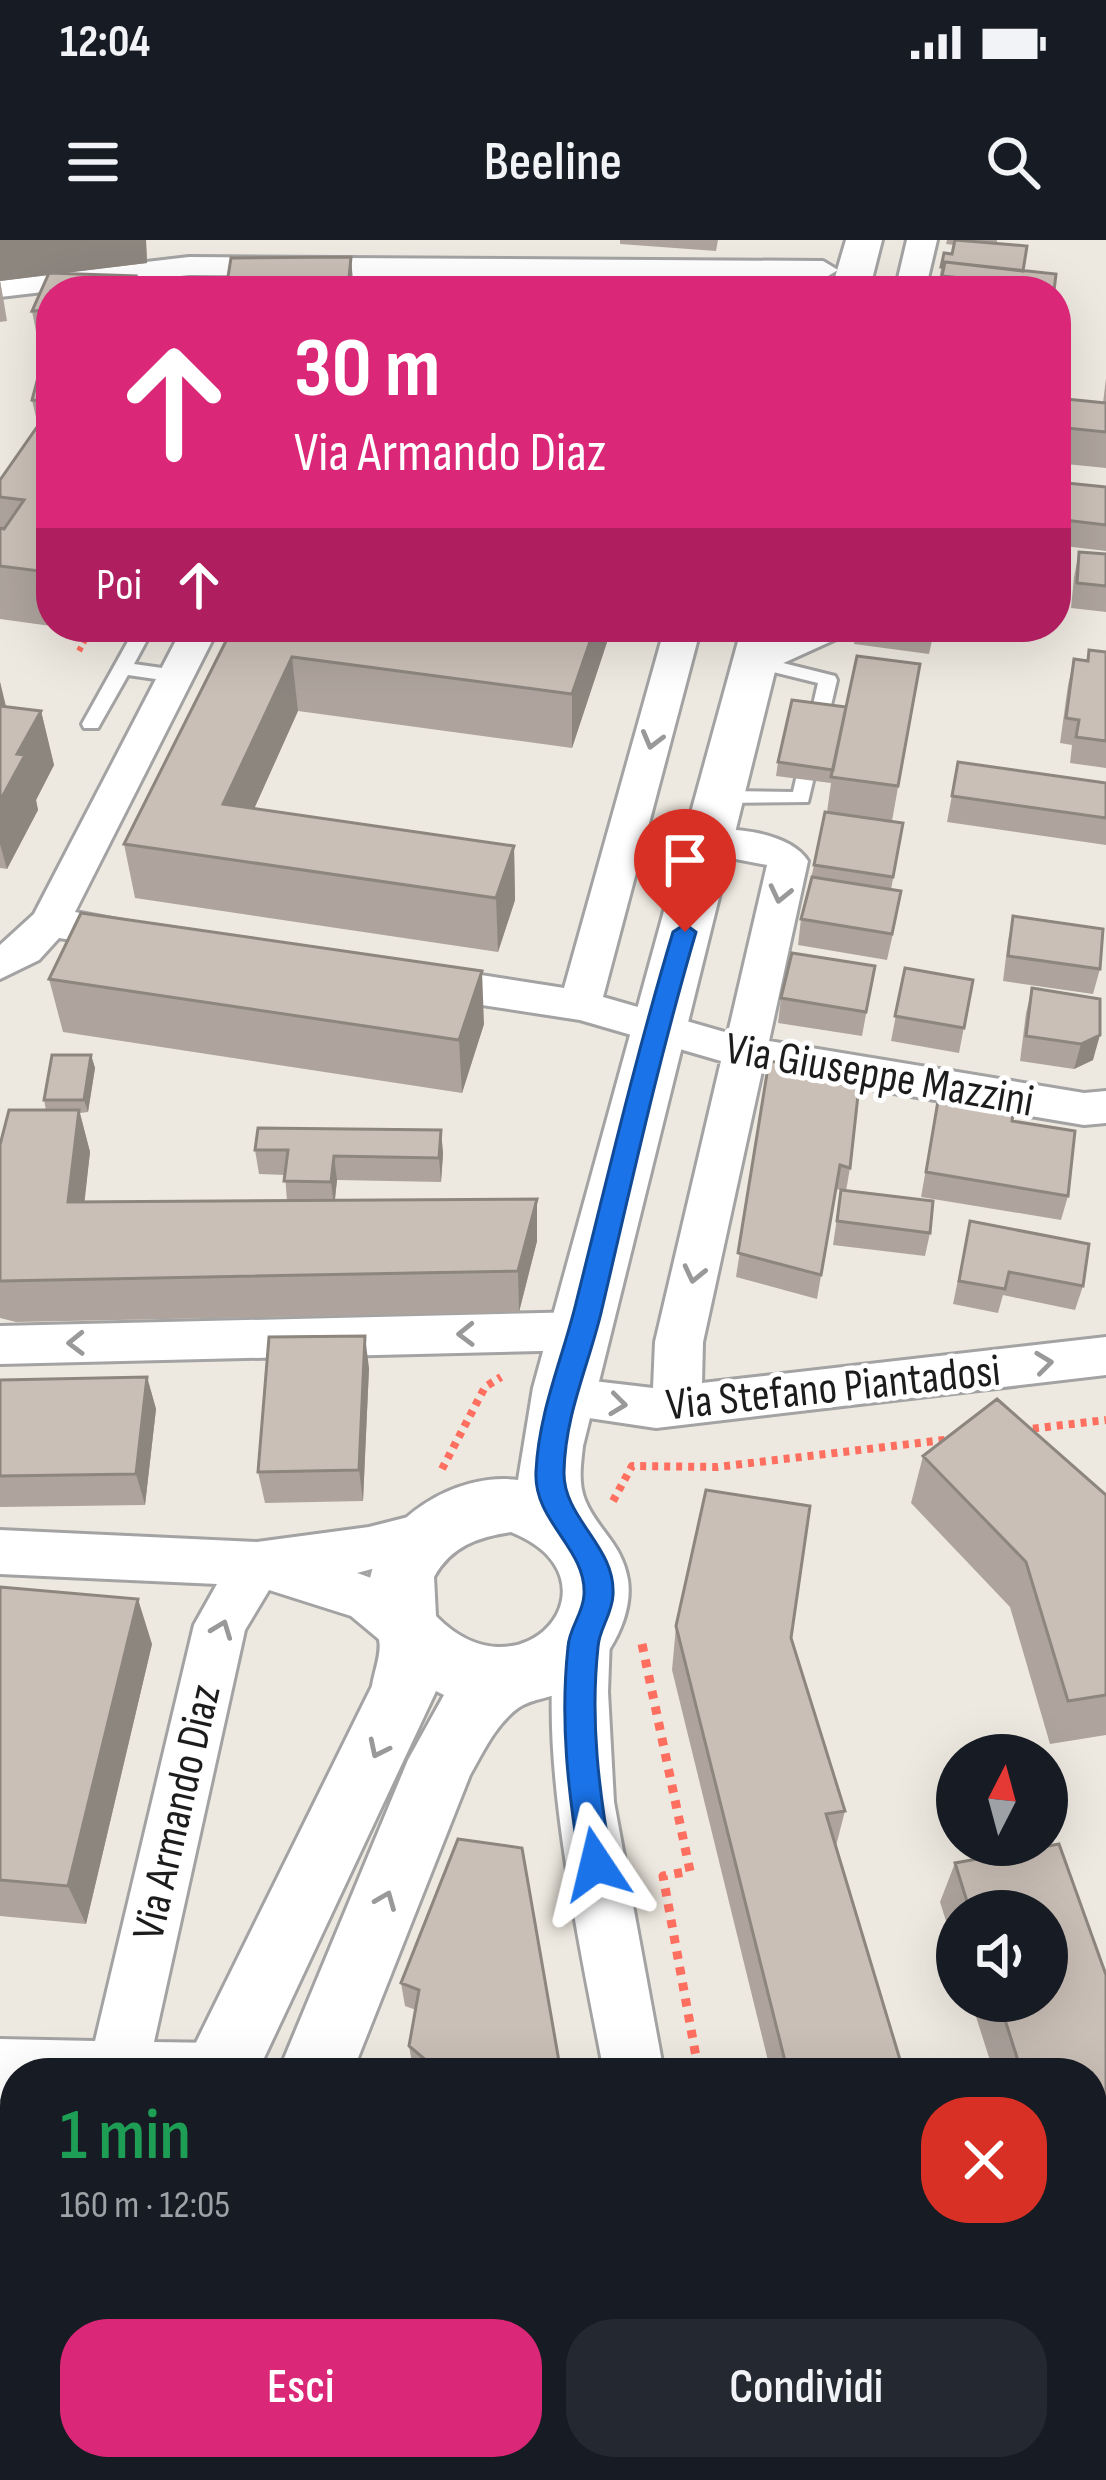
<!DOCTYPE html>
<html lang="it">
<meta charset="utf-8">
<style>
:root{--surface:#171b24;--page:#242831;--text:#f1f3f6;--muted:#9ea1a6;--accent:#db2777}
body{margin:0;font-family:"Sofia Sans Condensed",sans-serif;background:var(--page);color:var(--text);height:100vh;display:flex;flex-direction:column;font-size:45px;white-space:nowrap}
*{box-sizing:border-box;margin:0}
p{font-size:39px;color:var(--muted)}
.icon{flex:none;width:66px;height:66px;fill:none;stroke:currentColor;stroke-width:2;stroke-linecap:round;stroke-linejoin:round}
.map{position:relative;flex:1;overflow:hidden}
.details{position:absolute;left:0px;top:1818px;width:1107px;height:423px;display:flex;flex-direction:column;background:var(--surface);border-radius:48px 48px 0 0;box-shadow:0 12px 48px #0002}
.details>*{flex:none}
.top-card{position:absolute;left:36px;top:36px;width:1035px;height:366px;border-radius:48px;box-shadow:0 12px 48px #0002;background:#db2777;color:#fff;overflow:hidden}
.needle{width:78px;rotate:6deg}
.buttons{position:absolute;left:936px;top:1494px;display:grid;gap:24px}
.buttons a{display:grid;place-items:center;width:132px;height:132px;border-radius:50%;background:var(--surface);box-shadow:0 12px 48px #0002;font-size:60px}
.pin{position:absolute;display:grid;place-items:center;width:102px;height:102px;color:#fff;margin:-123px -51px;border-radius:50% 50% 50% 0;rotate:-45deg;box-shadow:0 0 12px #0007}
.pin .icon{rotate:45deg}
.me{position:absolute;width:132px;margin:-66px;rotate:350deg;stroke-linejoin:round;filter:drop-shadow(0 0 9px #0008)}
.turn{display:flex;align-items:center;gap:42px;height:252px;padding:0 60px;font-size:54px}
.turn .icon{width:156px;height:156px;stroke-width:2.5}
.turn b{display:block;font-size:84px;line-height:102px}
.then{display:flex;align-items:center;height:114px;padding:0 60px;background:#0003;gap:24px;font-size:45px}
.round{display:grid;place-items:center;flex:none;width:126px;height:126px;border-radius:48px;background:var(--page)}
.overview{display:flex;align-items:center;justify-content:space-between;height:204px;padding:0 60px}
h1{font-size:72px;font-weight:600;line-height:90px;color:#1e9e55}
.action{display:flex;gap:24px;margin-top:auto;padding:24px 60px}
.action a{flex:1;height:138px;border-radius:48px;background:var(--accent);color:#fff;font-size:48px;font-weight:600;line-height:138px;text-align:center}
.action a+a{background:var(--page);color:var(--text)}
.status{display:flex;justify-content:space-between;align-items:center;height:84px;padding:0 60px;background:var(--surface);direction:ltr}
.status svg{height:33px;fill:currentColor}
header{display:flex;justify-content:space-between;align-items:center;height:156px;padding:0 60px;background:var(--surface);font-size:54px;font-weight:600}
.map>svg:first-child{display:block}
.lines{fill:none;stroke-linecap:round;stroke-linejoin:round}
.service-casing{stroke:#a3a3a3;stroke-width:6}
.minor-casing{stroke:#a3a3a3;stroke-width:6}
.tertiary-casing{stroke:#a3a3a3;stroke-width:6}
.path-far2{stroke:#ff6f60;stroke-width:6;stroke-dasharray:4.5 4.5;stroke-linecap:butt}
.path-far1{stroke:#ff6f60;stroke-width:8;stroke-dasharray:6 6;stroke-linecap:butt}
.path{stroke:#ff6f60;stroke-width:9;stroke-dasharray:8 8;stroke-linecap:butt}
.service{fill:#fff;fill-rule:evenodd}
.minor{fill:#fff;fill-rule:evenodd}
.tertiary{fill:#fff;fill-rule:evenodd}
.wall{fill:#aea49d}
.shaded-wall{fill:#8d867f}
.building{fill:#cabfb6;stroke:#8d867f;stroke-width:3}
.oneway{stroke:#999}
.route{fill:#1a73e8;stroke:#114b97;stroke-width:3}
.labels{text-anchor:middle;stroke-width:10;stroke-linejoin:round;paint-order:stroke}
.street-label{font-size:45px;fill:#1c1c1c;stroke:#fff}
</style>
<div class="status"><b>12:04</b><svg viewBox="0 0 49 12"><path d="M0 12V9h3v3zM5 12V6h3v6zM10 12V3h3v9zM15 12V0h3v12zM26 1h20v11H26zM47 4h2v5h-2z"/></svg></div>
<header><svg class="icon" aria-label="menu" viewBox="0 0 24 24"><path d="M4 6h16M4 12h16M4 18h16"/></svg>Beeline<svg class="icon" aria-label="search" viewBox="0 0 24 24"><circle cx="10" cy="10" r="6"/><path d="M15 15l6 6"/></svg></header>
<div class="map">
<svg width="1106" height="2240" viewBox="0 0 1106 2240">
<rect width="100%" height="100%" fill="#eee9e0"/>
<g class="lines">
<g class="service-casing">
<path id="service" d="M 136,387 L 154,387 L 134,424 L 176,430 L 185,436 L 176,442 L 128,435 L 98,488 L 84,488 L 82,484 Z
M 755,416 L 835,436 L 837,440 L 808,562 L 720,563 L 710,557 L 720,551 L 793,552 L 818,443 L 749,426 L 746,422 Z"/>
</g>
<g class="minor-casing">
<path id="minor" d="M 907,0 L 937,0 L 925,51 L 895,51 Z
M 189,17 L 823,21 L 838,30 L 823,39 L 189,35 L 0,57 L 0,39 Z
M 183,387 L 219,387 L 75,672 L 155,687 L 161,697 L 155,707 L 140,711 L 59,698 L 39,720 L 0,739 L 0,705 L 34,674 Z
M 665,387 L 701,387 L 603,757 L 728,793 L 767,625 L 694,611 L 688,602 L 694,593 C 725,584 790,592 808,621 L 769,801 L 1084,853 L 1106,851 L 1106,883 L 1084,885 L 762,831 L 703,1102 L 702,1143 L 1106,1097 L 1106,1135 L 656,1188 L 542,1171 L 535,1157 L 542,1143 L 559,1137 L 653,1148 L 655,1102 L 721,821 L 580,780 L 416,755 L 401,750 L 395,740 L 401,730 L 416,725 L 564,748 Z
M 802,387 L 850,387 L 845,395 L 768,430 L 742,430 L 737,422 L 742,414 Z
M 583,1072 L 600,1078 L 607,1091 L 600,1104 L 583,1110 L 0,1124 L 0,1086 Z
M 424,1273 L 442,1280 L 449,1295 L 442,1310 L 357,1333 C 389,1343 423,1363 438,1395 L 431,1411 L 412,1418 L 393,1411 L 351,1376 L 269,1350 L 245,1390 L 154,1802 L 220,1803 L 241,1812 L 250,1833 L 15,1833 L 15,1859 L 0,1859 L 0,1799 L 95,1801 L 194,1385 L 217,1344 L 0,1334 L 0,1290 L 257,1302 L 369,1287 Z
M 584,1374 L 603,1381 L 610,1397 L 608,1452 L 614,1562 L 664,1833 L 604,1833 C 586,1733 525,1468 565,1381 Z
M 1106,1978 L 1106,2040 L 1092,2043 L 1092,1981 Z
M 671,2226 L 737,2226 L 740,2240 L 674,2240 Z"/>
</g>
<g class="tertiary-casing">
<path id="tertiary" d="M 846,0 L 882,0 L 869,51 L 831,51 Z
M 742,387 L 786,387 L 583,1206 C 581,1224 578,1243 585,1260 C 597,1290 622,1303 628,1340 C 634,1379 603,1431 570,1449 C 554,1458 532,1458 518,1468 C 496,1484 483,1512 470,1535 L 352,1833 L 278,1833 L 408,1520 L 444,1455 L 436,1451 L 257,1833 L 181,1833 L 372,1446 C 374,1432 382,1413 379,1400 C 375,1379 366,1367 369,1345 C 377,1279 456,1232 518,1240 L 533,1148 ZM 511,1292 C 628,1339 522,1465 436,1376 L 434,1337 C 451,1306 478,1297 511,1292 Z
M 15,2195 L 15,2226 L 82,2226 L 77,2240 L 0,2240 L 0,2224 Z
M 105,2226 L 188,2226 L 183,2240 L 99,2240 Z"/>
</g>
<path class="path-far2" d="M 79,411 L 92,387"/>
<path class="path-far1" d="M 1021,1190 L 1106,1180
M 442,1229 L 485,1147 L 501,1137
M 613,1261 L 632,1226 L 717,1227 L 952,1199"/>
<path class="path" d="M 642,1404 L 690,1631 L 663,1636 L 699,1833
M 775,2226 L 778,2240"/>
<use href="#service" class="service"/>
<use href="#minor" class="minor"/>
<use href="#tertiary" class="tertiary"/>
</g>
<path class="wall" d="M 0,0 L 146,0 L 147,23 L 63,33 L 51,51 L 51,386 L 0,379 L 0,240 L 38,186 L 32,160 L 42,122 L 32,71 L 48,35 L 0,41 L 7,81 L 0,82 Z
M 620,0 L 718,0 L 716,11 L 620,4 Z
M 947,0 L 997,0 L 997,3 L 1023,31 L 1054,51 L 937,51 L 944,13 L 952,14 L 954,5 L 946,4 Z
M 351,17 L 352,51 L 226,51 L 226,49 Z
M 1106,138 L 1106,228 L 1056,223 L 1056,158 L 1103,163 Z
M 1106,247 L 1106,311 L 1056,305 L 1056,249 Z
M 1079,312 L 1106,314 L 1106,372 L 1071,368 L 1074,337 Z
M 233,387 L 516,395 L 519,387 L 612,387 L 572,508 L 298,471 L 254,569 L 514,606 L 515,660 L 498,712 L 135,658 L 124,604 Z
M 857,387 L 935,387 L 929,414 L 854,404 Z
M 1089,410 L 1106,412 L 1106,528 L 1070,523 L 1072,505 L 1060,503 L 1068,445 L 1074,419 L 1087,421 Z
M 920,424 L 892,581 L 903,583 L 891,650 L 897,676 L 887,720 L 798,705 L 801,679 L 827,572 L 831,543 L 776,536 L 778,522 L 846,467 Z
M 0,442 L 6,466 L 41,471 L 54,525 L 36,560 L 38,570 L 7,629 L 0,628 Z
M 958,522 L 1106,543 L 1106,605 L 947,582 Z
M 1013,676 L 1100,729 L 1093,754 L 1003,741 L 1008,701 Z
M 875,726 L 862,796 L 778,783 L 781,758 Z
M 905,728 L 973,740 L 959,813 L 891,801 Z
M 49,739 L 484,784 L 462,853 L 63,792 Z
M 1032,748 L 1100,759 L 1093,820 L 1074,829 L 1020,821 L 1026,773 Z
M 91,815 L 95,828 L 88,872 L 80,873 L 90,912 L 84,962 L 287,961 L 285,935 L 259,934 L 255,910 L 441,890 L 443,914 L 441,942 L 337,940 L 335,960 L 537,959 L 537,1001 L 519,1072 L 16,1082 L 0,1078 L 0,905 L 46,870 L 44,860 Z
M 769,821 L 850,928 L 846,951 L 930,993 L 925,1016 L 833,1005 L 841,950 L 836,949 L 817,1059 L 736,1037 Z
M 938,861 L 1012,881 L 1068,956 L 1061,980 L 921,957 Z
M 970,981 L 1083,1046 L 1075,1070 L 1003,1055 L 998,1073 L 953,1064 Z
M 369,1128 L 363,1261 L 265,1263 L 258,1232 Z
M 147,1137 L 156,1169 L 145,1265 L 0,1267 L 0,1140 Z
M 923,1216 L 1106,1255 L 1106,1495 L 1050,1504 L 1010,1367 L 911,1263 Z
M 0,1347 L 152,1404 L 86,1684 L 0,1676 Z
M 676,1386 L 791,1398 L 845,1571 L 836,1606 L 904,1833 L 771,1833 L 672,1430 Z
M 458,1599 L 561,1833 L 418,1833 L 413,1828 L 409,1806 L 416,1770 L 405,1766 L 401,1743 Z
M 1059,1604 L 1106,1735 L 1106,1924 L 1092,1927 L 1092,1833 L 994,1833 L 971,1761 L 1047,1761 L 1047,1671 L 957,1671 L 957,1716 L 940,1662 L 955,1623 Z
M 252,2226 L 629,2226 L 631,2240 L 336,2240 Z
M 945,2226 L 1092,2226 L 1106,2240 L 949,2240 Z"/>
<path class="shaded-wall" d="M 0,0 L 146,0 L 147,23 L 0,41 L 7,81 L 0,43 Z
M 351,17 L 353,42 L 352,51 L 348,51 Z
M 51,325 L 51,352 L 47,332 Z
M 595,387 L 612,387 L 572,508 L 572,454 Z
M 292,417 L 298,471 L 232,618 L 223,564 Z
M 0,442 L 7,472 L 0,485 Z
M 41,471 L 54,525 L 36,560 L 38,570 L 7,629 L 0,604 L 0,561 L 17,514 Z
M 514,606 L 515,660 L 498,712 L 496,658 Z
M 482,731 L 484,784 L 462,853 L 459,800 Z
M 1100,795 L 1093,820 L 1074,829 L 1081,804 Z
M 91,815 L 95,828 L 88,872 L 84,860 Z
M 79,870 L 90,912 L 80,1003 L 68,962 Z
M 441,890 L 443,914 L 441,942 L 439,918 Z
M 334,916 L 337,940 L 334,966 L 331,942 Z
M 537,959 L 537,1001 L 519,1072 L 518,1031 Z
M 365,1096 L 369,1128 L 363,1261 L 359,1230 Z
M 147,1137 L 156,1169 L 145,1265 L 136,1234 Z
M 138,1359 L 152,1404 L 86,1684 L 68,1646 Z"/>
<path class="building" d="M 955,0 L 1027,6 L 1023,31 L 945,22 L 944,27 L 941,27 L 944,13 L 952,14 Z
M 351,17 L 348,48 L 226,49 L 231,18 Z
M 945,22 L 1056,34 L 1054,51 L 979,51 L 982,40 L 942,36 Z
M 49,33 L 136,36 L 132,51 L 51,51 L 51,70 L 32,71 Z
M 451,43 L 565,44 L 565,51 L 450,51 Z
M 626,45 L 676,46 L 677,51 L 626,51 Z
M 51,88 L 51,161 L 32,160 Z
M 1056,158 L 1106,163 L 1106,192 L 1056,187 Z
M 51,167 L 51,325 L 47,332 L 0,326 L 0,288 L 4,289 L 24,260 L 0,257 L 0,240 Z
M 1057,242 L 1106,247 L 1106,285 L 1056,279 Z
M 1079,312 L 1106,314 L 1106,346 L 1077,343 Z
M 233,387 L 452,387 L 516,395 L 519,387 L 595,387 L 572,454 L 292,417 L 223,564 L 514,606 L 496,658 L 124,604 Z
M 1089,410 L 1106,412 L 1106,501 L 1076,497 L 1079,480 L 1066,478 L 1074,419 L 1088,421 Z
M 857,416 L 920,424 L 898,546 L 831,537 Z
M 792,460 L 846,467 L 833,530 L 778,522 Z
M 0,466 L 41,471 L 17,514 L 25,515 L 0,561 Z
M 958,522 L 1106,543 L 1106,578 L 952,556 Z
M 825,572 L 903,583 L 893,637 L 814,625 Z
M 812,637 L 901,651 L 892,694 L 801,679 Z
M 81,673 L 482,731 L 459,800 L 49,739 Z
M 1013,676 L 1103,689 L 1100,729 L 1008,716 Z
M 792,713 L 875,726 L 866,772 L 781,758 Z
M 905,728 L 973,740 L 964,788 L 895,776 Z
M 1032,748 L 1100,759 L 1100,795 L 1081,804 L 1026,796 Z
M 52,815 L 91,815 L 84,860 L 44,860 Z
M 769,821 L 860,837 L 850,928 L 840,925 L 821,1035 L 738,1013 Z
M 938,861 L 1013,874 L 1012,881 L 1075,891 L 1068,956 L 926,932 Z
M 9,870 L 79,870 L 68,962 L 537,959 L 518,1031 L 2,1041 L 0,1041 L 0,905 Z
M 258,888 L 441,890 L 439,918 L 334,916 L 331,942 L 284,941 L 288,910 L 255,910 Z
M 841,950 L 933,961 L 930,993 L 837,981 Z
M 970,981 L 1089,1004 L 1083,1046 L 1009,1032 L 1005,1049 L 959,1041 Z
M 365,1096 L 359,1230 L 258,1232 L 269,1097 Z
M 147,1137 L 136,1234 L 0,1236 L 0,1140 Z
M 997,1159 L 1106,1255 L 1106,1455 L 1068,1461 L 1026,1322 L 923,1216 Z
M 706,1250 L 810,1266 L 791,1398 L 845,1571 L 826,1574 L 904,1833 L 788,1833 L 676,1386 Z
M 0,1347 L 138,1359 L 68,1646 L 0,1640 Z
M 458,1599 L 522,1608 L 561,1833 L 501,1833 L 501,1830 L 485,1833 L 441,1833 L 409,1806 L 419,1750 L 401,1743 Z
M 1059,1604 L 1106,1735 L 1106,1898 L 1092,1901 L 1092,1833 L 1022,1833 L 999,1761 L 1047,1761 L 1047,1671 L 970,1671 L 955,1623 Z
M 1092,2156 L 1106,2201 L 1106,2240 L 972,2240 L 968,2226 L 1092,2226 Z
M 336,2226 L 629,2226 L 631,2240 L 421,2240 Z"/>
<defs><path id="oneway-chevron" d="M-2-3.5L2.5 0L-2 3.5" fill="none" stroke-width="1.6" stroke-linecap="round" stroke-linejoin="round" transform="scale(3)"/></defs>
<g class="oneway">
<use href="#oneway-chevron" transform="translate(652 500) rotate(105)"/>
<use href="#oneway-chevron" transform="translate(780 654) rotate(103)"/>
<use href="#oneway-chevron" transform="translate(694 1034) rotate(103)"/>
<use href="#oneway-chevron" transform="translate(466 1094) rotate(179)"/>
<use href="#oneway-chevron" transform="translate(76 1103) rotate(179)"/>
<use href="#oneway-chevron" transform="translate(1044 1123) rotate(-7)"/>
<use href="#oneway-chevron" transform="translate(618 1164) rotate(7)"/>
<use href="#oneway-chevron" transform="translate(222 1389) rotate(-69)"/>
<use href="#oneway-chevron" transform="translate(378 1509) rotate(116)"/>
<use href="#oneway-chevron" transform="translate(386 1660) rotate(-68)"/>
</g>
<path class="route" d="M 685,684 L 696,692 C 659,818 631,945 601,1073 C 588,1127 565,1175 564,1232 C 563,1279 616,1306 613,1355 C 612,1375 599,1389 598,1407 C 590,1481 599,1552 612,1624 L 608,1635 L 596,1640 L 585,1635 L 580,1624 C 568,1551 560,1481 568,1407 C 569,1388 583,1374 584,1355 C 587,1308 533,1282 536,1231 C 539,1171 562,1120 576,1063 C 607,939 636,815 673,692 Z"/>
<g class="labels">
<g class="street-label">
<text transform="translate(880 833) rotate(10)" y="16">Via Giuseppe Mazzini</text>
<text transform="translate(833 1146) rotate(-6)" y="16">Via Stefano Piantadosi</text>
<text transform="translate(175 1572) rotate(-77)" y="16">Via Armando Diaz</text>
</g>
</g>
</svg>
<div class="buttons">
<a><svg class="needle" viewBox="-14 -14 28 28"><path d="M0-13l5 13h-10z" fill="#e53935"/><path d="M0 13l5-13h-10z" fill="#9ea1a6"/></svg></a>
<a><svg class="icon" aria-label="sound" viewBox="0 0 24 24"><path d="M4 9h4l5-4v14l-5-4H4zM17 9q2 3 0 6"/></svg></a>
</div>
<div class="pin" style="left:685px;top:692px;background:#d93025"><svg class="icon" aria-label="arrive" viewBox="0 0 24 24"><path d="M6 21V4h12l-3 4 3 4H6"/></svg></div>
<svg class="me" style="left:596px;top:1624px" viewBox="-20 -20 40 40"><path d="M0-17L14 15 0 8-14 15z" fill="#1a73e8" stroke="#fff" stroke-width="4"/></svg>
<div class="top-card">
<div class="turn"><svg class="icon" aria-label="ahead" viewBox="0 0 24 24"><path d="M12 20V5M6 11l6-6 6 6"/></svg><div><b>30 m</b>Via Armando Diaz</div></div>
<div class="then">Poi<svg class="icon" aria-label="ahead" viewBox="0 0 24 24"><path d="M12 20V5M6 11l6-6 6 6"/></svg></div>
</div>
<section class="details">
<div class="overview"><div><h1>1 min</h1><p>160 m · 12:05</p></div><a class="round" style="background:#d93025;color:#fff"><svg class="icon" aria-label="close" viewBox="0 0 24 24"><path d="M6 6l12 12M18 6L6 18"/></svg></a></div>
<div class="action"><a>Esci</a><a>Condividi</a></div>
</section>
</div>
